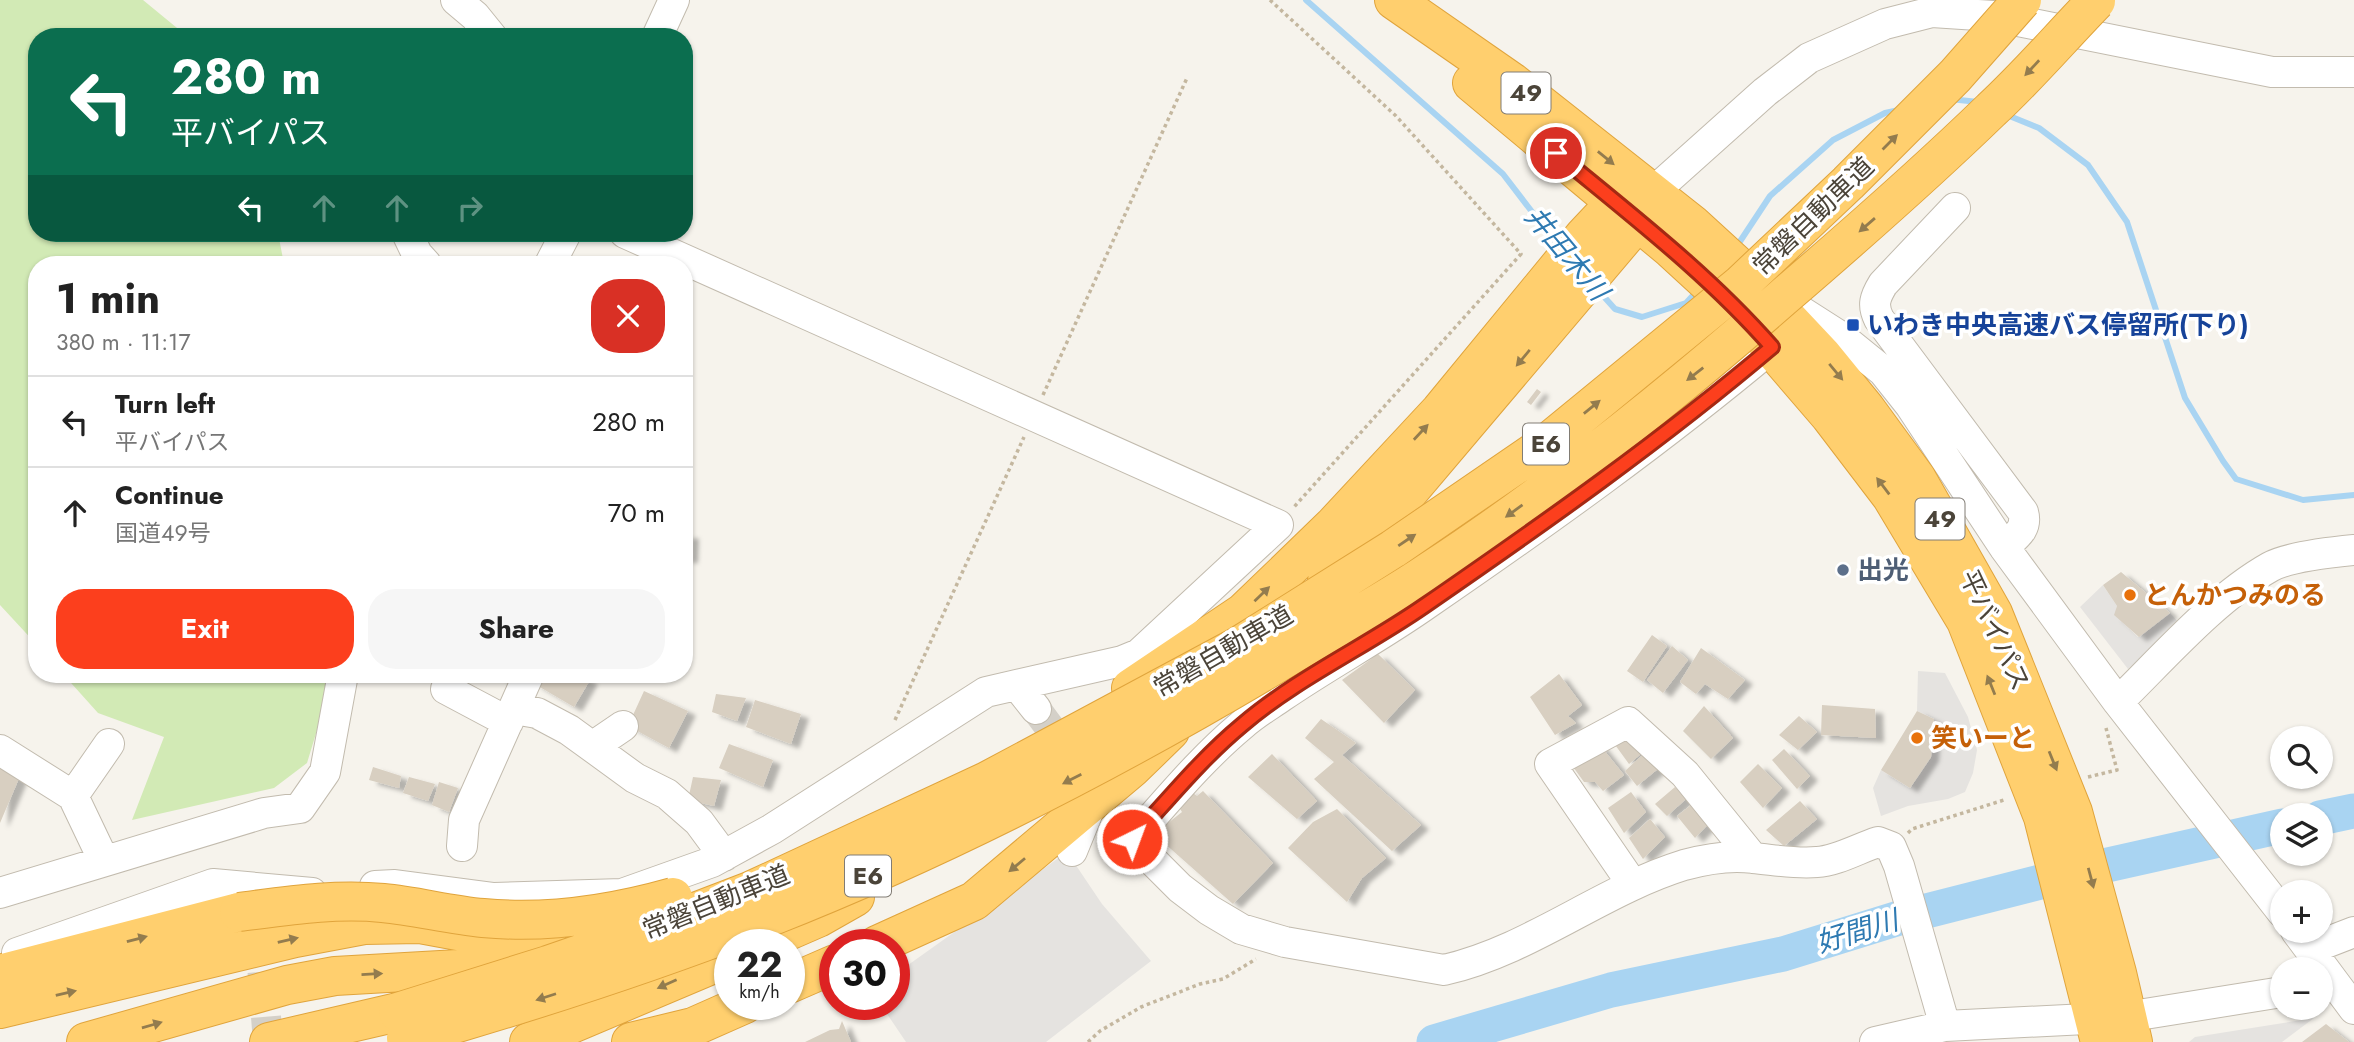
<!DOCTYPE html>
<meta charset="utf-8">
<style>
:root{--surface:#fff;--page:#f6f6f6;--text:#222;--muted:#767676;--line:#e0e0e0;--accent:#fc3f1d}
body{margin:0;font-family:Jost,"Noto Sans JP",sans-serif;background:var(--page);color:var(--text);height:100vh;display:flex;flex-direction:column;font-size:26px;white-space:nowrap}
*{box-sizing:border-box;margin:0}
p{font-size:23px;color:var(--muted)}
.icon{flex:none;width:38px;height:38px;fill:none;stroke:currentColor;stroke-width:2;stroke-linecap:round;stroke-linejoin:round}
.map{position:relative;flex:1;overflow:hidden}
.side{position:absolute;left:28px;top:256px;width:665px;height:427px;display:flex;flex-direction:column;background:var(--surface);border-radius:28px;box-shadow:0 2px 5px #0004}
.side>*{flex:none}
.hud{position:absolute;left:28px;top:28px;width:665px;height:214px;border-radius:28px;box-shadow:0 2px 5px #0004;background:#0b6e4f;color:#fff;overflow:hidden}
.buttons{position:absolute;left:2270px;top:726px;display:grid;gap:14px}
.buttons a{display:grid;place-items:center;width:63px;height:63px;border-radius:50%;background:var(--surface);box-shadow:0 2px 5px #0004;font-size:35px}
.speed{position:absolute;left:714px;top:929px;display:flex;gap:14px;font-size:35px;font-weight:700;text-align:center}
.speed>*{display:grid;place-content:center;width:91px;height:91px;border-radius:50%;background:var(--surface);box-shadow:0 2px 5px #0004;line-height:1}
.speed small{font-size:18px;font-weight:400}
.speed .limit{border:10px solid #d22;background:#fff;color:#111}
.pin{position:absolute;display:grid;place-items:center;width:60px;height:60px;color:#fff;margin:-30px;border:4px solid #fff;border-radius:50%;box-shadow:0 2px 7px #0007}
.me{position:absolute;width:77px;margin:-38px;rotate:42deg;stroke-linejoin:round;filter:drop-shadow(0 0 5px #0008)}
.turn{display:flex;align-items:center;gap:24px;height:147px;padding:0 28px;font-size:32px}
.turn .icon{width:91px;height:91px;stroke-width:2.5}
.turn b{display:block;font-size:49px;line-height:60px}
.lanes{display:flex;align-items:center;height:66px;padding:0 28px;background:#0003;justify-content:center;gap:35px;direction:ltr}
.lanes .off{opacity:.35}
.round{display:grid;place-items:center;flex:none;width:74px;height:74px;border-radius:28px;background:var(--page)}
.overview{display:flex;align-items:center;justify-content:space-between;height:119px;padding:0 28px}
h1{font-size:42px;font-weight:700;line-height:52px}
.action{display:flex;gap:14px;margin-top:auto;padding:14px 28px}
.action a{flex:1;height:80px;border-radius:28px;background:var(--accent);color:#fff;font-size:28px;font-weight:700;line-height:80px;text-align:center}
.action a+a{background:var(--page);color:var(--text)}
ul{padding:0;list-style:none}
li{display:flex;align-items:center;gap:21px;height:91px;padding:0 28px;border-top:2px solid var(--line)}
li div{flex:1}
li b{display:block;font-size:26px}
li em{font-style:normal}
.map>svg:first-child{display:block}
.green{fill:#d2eab5}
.parking{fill:#e5e3e0}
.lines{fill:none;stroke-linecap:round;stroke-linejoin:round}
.stream{stroke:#a9d4f2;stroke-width:6}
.river{stroke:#a9d4f2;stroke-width:35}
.building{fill:#d8cfc1;filter:url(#shadow)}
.minor-tunnel{stroke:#d4d0c8;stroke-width:30;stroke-dasharray:30 15;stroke-linecap:butt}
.minor-casing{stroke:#c2bbae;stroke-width:32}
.highway-casing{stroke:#e0a43c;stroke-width:40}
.path{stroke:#c4b79f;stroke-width:3.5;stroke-dasharray:3.5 3.5;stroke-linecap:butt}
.minor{stroke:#fff;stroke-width:30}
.highway{stroke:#ffcf6e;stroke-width:38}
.highway-bridge-casing{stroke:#e0a43c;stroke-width:40;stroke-linecap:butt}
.highway-bridge{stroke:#ffcf6e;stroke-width:38}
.oneway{fill:#937c4e}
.route-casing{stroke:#a42913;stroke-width:18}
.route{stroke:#fc3f1d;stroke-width:12}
.transit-dot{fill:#1a4fb4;stroke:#fff;stroke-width:2.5}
.service-dot{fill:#5c6f8a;stroke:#fff;stroke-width:2.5}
.food-dot{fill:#e8710a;stroke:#fff;stroke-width:2.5}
.labels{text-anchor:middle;stroke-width:7;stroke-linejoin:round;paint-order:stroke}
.shield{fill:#fff;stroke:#817c74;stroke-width:2}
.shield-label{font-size:24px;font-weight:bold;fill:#4b4439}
.street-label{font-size:26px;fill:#4b4439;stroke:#fff}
.transit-label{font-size:26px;font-weight:bold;fill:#164399;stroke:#fff;text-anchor:start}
.service-label{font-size:26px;font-weight:bold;fill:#4e5e75;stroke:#fff;text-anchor:start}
.food-label{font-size:26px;font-weight:bold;fill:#c56008;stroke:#fff;text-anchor:start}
.water-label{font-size:28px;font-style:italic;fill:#2e7ab2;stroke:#fff}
</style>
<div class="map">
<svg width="2354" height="1042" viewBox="0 0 2354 1042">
<defs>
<filter id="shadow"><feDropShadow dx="8" dy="4.5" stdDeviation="2" flood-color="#0004"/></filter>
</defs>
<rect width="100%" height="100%" fill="#f6f3ec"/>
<path class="green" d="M 0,0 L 143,0 L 188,37 L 37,37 L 37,233 L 278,233 L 284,264 L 37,264 L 37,645 L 0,605 Z
M 63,674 L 334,674 L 307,763 L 274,788 L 132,820 L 164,737 L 98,713 Z"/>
<path class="parking" d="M 2103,585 L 2117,606 L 2115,615 L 2138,637 L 2170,613 L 2180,624 L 2128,669 L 2080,607 Z
M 1918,671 L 1945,673 L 1968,717 L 1977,750 L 1973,773 L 1965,792 L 1948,799 L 1908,806 L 1881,816 L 1873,788 L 1881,770 L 1910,788 L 1931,757 L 1934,719 L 1917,711 Z
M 1067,852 L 1102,904 L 1151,961 L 1046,1042 L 906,1042 L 881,1005 L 894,1004 L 894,975 Z
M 2314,1018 L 2282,1042 L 2189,1042 L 2195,1037 Z"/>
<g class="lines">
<path class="stream" d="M 1306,0 L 1503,174 L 1559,247
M 1950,99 L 1978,102
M 2007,115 L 2039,128 L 2088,165 L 2127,222 L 2185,398 L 2223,461 L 2236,479 L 2303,500 L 2354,495
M 1735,249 L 1770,196 L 1833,140 L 1885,113 L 1899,110
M 1597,289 L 1615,309 L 1642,317 L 1686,303 L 1697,291"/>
<path class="river" d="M 2320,818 L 2354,811
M 1434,1042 L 1611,990 L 1783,954 L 1899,918 L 2103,866 L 2282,826"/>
</g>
<path class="building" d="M 1537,389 L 1541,392 L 1531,405 L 1527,402 Z
M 684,534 L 691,534 L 690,559 L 684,558 Z
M 2121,572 L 2170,613 L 2139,637 L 2114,615 L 2117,606 L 2103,585 Z
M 1652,635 L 1667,646 L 1643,682 L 1627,671 Z
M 1672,646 L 1688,660 L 1663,693 L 1647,680 Z
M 1701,648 L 1745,680 L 1728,699 L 1705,684 L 1696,694 L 1680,682 Z
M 1378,654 L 1415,690 L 1384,723 L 1342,680 Z
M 494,674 L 512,674 L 509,681 Z
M 538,674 L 577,674 L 590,680 L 574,707 L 533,683 Z
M 1559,674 L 1582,705 L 1568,716 L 1576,723 L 1555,735 L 1530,697 Z
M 644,691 L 688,711 L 669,748 L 628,726 Z
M 716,694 L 746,698 L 737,721 L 712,712 Z
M 755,700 L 801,714 L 791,744 L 746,727 Z
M 1822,705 L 1875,709 L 1876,738 L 1821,735 Z
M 1704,706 L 1733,738 L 1711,759 L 1683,731 Z
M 1917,711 L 1934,719 L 1931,757 L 1910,788 L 1881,770 Z
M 1799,716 L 1817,732 L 1798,750 L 1779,735 Z
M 1321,719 L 1356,743 L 1342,755 L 1421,825 L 1392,851 L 1314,779 L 1334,762 L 1305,738 Z
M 1630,730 L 1642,753 L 1629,764 L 1613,742 Z
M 729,744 L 773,760 L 763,787 L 719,768 Z
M 1599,744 L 1624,775 L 1603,791 L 1595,782 L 1584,782 L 1568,760 Z
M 1651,747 L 1665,763 L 1637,786 L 1625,771 Z
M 1784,749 L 1810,776 L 1797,789 L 1772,760 Z
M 1272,754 L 1317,801 L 1297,819 L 1248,777 Z
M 1758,764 L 1782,788 L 1763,808 L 1740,782 Z
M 0,765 L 20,776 L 0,823 Z
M 373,767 L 401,776 L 399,788 L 369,780 Z
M 409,777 L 435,784 L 428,801 L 403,793 Z
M 693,777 L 721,780 L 714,806 L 688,800 Z
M 439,782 L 458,788 L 449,812 L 432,805 Z
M 1675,787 L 1686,799 L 1667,816 L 1655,804 Z
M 1189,790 L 1197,796 L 1203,791 L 1273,863 L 1233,904 L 1154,834 L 1182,812 L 1177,804 Z
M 1631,792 L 1646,812 L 1624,833 L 1608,808 Z
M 1700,798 L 1714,818 L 1695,838 L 1677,816 Z
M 1800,801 L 1817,819 L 1784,846 L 1766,830 Z
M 1337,809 L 1386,858 L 1362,878 L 1347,902 L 1288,848 L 1313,822 Z
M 1650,819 L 1665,837 L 1643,859 L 1629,838 Z
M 842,1021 L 851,1042 L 805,1042 L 830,1030 L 839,1029 Z
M 2326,1024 L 2349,1042 L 2302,1042 Z"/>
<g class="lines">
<path class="minor-tunnel" d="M 1036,709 L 1118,820
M 259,927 L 268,1042"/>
<g class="minor-casing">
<path id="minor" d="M 456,0 L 475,16 L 492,37
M 657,37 L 674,0
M 1651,194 L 1765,92 L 1809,58 L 1885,24 L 1932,12 L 1993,16 L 2272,72 L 2354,72
M 1955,208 L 1883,284 C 1875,297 1872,305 1879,319 L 2023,512 C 2028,529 2016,536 2004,547
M 407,233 L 417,254 L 426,264
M 550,264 L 566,233
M 1780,298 L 1841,337 L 1883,371 L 1910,405 L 2004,547 L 2118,702 L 2282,912
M 1772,347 C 1662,439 1546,522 1428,603 C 1380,637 1329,664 1281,697 C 1268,706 1254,714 1242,725 C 1201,759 1168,800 1132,840 L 1180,888 L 1209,910 L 1241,929 L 1285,942 L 1444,970 C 1531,950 1600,891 1684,865 C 1706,859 1731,855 1753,858 C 1775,860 1795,864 1817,862 C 1837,861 1859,848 1878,842 L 1891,847 L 1899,866 L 1945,1026
M 1017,685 L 1036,709
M 446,689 L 508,722
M 2118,702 C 2163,658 2215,598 2270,567 C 2288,557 2333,552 2354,550
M 514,709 L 537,713 L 569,730 L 635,778 L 667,794 L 699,822 L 724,856
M 0,750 L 73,796
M 605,755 L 601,741 L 623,726
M 462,846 L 464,820 L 529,674
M 1072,851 L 1092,802
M 104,861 L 73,796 L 109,744
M 1633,885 L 1550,764 L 1628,722 L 1685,774 L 1753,858
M 375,886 L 395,885 L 494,898 L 622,894 L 712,862 L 772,829 L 986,692 L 1122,661 L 1139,654 L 1278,525 L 625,233
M 0,893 L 264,813 L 300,808 L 325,772 L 343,674
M 2296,931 L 2354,1009
M 2310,949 L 2354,932
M 17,953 L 213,884 L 312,893
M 1875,1042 L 1945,1026 L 2126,1017 L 2282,992"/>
</g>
<g class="highway-casing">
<path id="highway" d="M 1394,0 L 1512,82 L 1693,225 L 1740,268 L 1822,355 L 1866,409 L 1917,479 L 1993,613 L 2073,812 L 2117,973 L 2133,1042
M 1472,83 L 1671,249 L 1744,316 L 1830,416 L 1891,496 L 1966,621 L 2043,817 L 2100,1042
M 1327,581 L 1361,548 L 1638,221 L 1649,199
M 1131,688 L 1244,612 L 1333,526 L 1440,411 L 1584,236 L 1616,202 L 1651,194
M 756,945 L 818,918 L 855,897
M 877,945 L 974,901 L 1132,768 L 1170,731
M 0,974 L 239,912
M 789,984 L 835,964
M 0,1009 L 295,938 L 364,925 L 420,924 L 512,941 L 607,944
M 86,1042 L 287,985 L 335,976 L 529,965
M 269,1042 L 398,1012
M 529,1042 L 730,957
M 631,1042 L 693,1027
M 675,1042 L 693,1027 L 745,1004"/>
</g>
<path class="path" d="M 1270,0 L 1396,116 L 1521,254 L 1294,507
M 1043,395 L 1187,78
M 895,720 L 1024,437
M 2088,777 L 2117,770 L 2106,728
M 1908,833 L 1912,829 L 2004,800
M 1088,1042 L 1100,1031 L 1141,1007 L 1200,984 L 1223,979 L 1256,959"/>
<use href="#minor" class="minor"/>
<use href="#highway" class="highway"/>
<g class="highway-bridge-casing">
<path id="highway-bridge" d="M 239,912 C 286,906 335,898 383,903 C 416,906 449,915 483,918 C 547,924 613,914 673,897
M 398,1012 L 548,965 L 635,935 L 750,891 L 987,781 L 1237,647 L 1393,549 L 1546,444 L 1740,285 L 1848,183 L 1955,76 L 2022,0
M 406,1038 C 529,1003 650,964 770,917 C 955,844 1131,752 1301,649 C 1344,623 1389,599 1430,571 C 1554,490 1670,396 1781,299 C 1852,238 1923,176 1991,110 C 2028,76 2061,37 2096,1"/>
</g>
<use href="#highway-bridge" class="highway-bridge"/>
</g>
<defs><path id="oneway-solid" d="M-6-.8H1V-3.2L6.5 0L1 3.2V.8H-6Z" transform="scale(1.75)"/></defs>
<g class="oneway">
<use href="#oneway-solid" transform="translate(2032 68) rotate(133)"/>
<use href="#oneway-solid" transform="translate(1890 142) rotate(-45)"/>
<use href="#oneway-solid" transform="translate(1606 158) rotate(39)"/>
<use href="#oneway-solid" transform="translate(1867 225) rotate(139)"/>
<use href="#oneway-solid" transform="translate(1523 358) rotate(130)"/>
<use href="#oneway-solid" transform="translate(1836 372) rotate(50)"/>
<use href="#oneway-solid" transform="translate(1695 374) rotate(142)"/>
<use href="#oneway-solid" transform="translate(1592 407) rotate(-39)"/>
<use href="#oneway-solid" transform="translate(1421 432) rotate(-47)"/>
<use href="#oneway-solid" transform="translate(1883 486) rotate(-127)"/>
<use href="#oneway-solid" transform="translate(1514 511) rotate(144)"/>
<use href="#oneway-solid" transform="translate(1407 540) rotate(-34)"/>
<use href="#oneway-solid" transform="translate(1262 594) rotate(-44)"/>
<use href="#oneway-solid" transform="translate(1991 685) rotate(-112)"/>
<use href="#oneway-solid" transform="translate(2053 761) rotate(68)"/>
<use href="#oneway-solid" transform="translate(1072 779) rotate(153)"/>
<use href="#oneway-solid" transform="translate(1017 865) rotate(140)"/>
<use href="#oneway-solid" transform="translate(2091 878) rotate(75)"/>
<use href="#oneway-solid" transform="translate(137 939) rotate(-15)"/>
<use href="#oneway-solid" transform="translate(288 940) rotate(-13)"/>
<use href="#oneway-solid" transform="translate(372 974) rotate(-3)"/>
<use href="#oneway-solid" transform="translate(667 984) rotate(156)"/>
<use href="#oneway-solid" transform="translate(66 993) rotate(-13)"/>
<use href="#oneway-solid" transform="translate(546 997) rotate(162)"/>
<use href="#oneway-solid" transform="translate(152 1025) rotate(-16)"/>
</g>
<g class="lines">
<g class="route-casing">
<path id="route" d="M 1132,839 C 1168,800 1201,759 1242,725 C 1297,678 1365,647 1424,606 C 1543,524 1661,441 1772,347 C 1708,274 1631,215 1556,153"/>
</g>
<use href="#route" class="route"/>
</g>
<rect class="transit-dot" x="1846" y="318" width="14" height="14" rx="3.5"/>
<circle class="service-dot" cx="1843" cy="570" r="7"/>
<g class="food-dot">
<circle cx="2130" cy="595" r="7"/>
<circle cx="1917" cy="738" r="7"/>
</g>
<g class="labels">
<g class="shield">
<rect x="1501.5" y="72.5" width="49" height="41" rx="5"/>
<rect x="1523" y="423.5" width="46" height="41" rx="5"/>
<rect x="1915.5" y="498.5" width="49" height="41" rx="5"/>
<rect x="845" y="855.5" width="46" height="41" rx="5"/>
</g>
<g class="shield-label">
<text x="1526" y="101">49</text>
<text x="1546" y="452">E6</text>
<text x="1940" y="527">49</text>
<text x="868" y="884">E6</text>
</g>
<g class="street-label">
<text transform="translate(1813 216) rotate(-44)" y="9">常磐自動車道</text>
<text transform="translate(1995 630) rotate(65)" y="9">平バイパス</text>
<text transform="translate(1223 651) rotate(-30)" y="9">常磐自動車道</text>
<text transform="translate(716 902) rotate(-22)" y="9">常磐自動車道</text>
</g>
<g class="transit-label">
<text x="1867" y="334">いわき中央高速バス停留所(下り)</text>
</g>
<g class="service-label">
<text x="1857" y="579">出光</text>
</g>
<g class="food-label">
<text x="2144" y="604">とんかつみのる</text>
<text x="1931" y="747">笑いーと</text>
</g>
<g class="water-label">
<text transform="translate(1567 253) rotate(50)" y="10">井田木川</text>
<text transform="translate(1857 931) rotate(-17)" y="10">好間川</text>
</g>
</g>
</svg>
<div class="buttons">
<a><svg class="icon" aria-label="search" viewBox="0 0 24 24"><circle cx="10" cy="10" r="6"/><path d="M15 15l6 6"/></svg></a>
<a><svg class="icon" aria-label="layers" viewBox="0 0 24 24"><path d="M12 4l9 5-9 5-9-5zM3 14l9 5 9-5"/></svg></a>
<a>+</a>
<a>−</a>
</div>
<div class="speed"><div>22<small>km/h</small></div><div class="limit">30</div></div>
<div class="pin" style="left:1556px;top:153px;background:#d93025"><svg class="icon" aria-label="arrive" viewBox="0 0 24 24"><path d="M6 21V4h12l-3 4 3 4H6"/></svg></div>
<svg class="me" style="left:1132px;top:839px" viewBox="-20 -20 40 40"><circle r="17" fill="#fc3f1d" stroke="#fff" stroke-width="3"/><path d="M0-11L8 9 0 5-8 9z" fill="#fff"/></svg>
<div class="hud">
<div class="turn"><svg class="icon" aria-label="left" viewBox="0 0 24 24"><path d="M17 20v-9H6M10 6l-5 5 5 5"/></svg><div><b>280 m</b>平バイパス</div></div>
<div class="lanes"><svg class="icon" aria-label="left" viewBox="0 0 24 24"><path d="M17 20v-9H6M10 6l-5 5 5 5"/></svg><svg class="icon off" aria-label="ahead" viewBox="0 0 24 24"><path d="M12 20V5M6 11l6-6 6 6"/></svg><svg class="icon off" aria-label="ahead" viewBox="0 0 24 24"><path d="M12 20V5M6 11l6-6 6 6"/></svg><svg class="icon off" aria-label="right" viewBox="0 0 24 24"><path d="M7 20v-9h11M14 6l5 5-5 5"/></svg></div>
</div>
<section class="side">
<div class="overview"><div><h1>1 min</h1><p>380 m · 11:17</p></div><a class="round" style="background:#d93025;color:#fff"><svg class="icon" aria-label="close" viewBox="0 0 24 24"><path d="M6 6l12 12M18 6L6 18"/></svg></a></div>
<ul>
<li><svg class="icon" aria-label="left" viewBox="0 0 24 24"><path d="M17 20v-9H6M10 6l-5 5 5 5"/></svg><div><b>Turn left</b><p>平バイパス</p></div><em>280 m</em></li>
<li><svg class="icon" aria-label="ahead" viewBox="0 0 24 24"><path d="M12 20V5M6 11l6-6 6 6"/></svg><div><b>Continue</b><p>国道49号</p></div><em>70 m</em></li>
</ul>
<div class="action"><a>Exit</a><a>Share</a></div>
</section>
</div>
